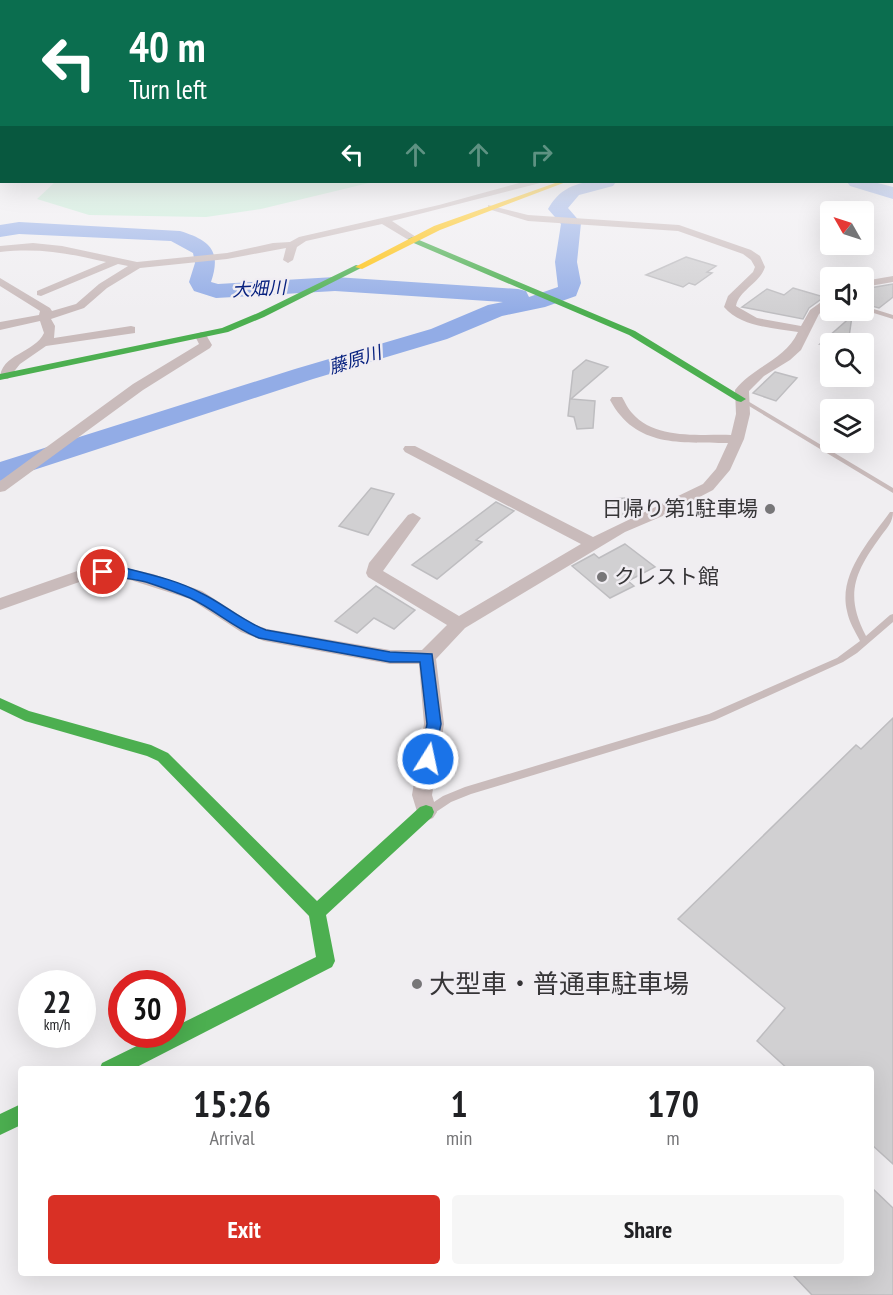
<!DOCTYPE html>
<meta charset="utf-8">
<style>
:root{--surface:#fff;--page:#f6f6f6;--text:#202124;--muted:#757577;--accent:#d93025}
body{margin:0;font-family:"PT Sans Narrow","Noto Sans JP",sans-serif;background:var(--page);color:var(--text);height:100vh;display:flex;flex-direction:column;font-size:22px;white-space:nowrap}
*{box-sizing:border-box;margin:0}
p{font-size:20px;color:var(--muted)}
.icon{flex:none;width:33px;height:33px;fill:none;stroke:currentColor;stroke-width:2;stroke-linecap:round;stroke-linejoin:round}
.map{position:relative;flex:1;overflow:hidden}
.panel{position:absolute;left:18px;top:1066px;width:856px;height:210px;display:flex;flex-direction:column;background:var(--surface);border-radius:6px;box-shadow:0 6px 24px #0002}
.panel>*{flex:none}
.top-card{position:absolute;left:0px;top:0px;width:894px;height:183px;box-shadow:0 6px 24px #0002;background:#0b6e4f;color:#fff;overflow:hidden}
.needle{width:39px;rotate:309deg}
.fabs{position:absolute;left:820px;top:201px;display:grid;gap:12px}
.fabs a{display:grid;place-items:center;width:54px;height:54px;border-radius:6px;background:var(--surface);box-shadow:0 6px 24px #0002;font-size:30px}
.speed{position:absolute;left:18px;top:970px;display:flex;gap:12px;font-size:30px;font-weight:700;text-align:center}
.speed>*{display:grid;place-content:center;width:78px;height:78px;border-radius:50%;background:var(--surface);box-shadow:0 6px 24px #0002;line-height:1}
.speed small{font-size:15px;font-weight:400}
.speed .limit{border:9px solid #d22;background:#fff;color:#111}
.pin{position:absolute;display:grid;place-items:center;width:51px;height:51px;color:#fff;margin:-26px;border:3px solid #fff;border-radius:50%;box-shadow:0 2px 6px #0007}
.me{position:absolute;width:66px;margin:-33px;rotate:10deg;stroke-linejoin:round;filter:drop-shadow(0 0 4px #0008)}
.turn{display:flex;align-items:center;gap:21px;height:126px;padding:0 30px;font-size:27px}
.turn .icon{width:78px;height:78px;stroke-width:2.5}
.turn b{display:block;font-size:42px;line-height:51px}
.lanes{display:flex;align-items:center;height:57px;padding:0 30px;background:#0003;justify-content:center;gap:30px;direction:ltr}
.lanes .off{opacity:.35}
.eta{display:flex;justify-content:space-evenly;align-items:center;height:102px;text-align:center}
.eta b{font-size:36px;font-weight:800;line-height:42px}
.button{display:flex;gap:12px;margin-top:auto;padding:12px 30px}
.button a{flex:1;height:69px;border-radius:6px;background:var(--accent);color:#fff;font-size:24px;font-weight:800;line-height:69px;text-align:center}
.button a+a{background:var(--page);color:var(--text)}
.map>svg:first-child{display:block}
.green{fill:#c1ebd2}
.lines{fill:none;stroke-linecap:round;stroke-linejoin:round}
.river{fill:#92ace6;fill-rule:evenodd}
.building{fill:#d1d0d2;stroke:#bebdc0;stroke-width:1.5}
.lane{fill:#c9bbbb;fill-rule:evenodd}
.street{fill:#c9bbbb;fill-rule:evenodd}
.fast{fill:#4caf50;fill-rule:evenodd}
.slow{fill:#ffc107;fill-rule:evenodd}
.route{fill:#1a73e8;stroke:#114b97;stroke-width:1.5}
.poi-dot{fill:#777678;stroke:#f0edf2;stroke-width:2}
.labels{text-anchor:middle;stroke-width:5;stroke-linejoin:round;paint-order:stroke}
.far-water-label{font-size:18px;font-style:italic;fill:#07217f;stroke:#f0edf2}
.poi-label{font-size:21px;fill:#363537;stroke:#f0edf2;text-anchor:end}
.near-poi-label{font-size:26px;fill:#363537;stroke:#f0edf2;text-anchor:start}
</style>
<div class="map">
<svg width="893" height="1295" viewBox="0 0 893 1295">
<rect width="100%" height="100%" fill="#f0eef1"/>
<path class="green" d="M 55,182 L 373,182 L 261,209 L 206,217 L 89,215 L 37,199 Z"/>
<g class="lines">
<path class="river" d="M 587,182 L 616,182 L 613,186 L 579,195 L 568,208 L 581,223 L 577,262 L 581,283 L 576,296 L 545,307 L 502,316 L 447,339 L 313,379 L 0,481 L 0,462 L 295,369 L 431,329 L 488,305 L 503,302 L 335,291 L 216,298 L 194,291 L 189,282 L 195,263 L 193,253 L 171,241 L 19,234 L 0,237 L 0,225 L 19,222 L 180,231 C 209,240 222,250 211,282 L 218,284 L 335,277 L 518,289 L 526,291 L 529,297 L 558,287 L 555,262 L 561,224 L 548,209 C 558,192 568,186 587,182 Z
M 847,182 L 874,182 L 893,187 L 893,199 L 850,186 Z"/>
</g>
<path class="building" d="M 686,257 L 716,266 L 707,272 L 712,273 L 695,285 L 689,283 L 683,287 L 646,275 Z
M 893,284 L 893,297 L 879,308 L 864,304 L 864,289 Z
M 793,288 L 824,297 L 809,308 L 803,319 L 742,307 L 767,289 L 784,295 Z
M 852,316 L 848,344 L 820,344 Z
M 586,360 L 608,367 L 571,399 L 595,401 L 593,428 L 577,429 L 574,417 L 568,416 L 573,371 Z
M 775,372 L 797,378 L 776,401 L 753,393 Z
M 371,488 L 394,494 L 368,535 L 339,526 Z
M 627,498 L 634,515 L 618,518 L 610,499 Z
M 496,502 L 514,511 L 476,540 L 482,542 L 437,579 L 412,565 Z
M 625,544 L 655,567 L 628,581 L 634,586 L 610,598 L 572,566 L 594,554 L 599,558 Z
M 376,586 L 415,610 L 394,629 L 374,618 L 357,633 L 335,621 Z
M 893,718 L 893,1164 L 872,1145 L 872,1070 L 789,1070 L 757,1041 L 785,1008 L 678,919 L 856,745 L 861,749 Z
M 872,1188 L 893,1208 L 893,1295 L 812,1295 L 792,1274 L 872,1274 Z"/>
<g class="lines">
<path class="lane" d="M 864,306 L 893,315 L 893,319 L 864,310 Z
M 741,397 L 893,488 L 893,493 L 739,400 L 738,399 Z
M 890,512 L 893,512 C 893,522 887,528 881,536 C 855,572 844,594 866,636 L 890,615 L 893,614 L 893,622 L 857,653 L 843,662 L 715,720 L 471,794 L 451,802 L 433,814 L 429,815 L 425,814 L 424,811 L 425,808 L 443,796 L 465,787 L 709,714 L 837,658 L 860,641 C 855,631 849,622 847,611 C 838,574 870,540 890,512 Z"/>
<path class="street" d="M 523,182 L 544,182 L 392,221 L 416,237 L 416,241 L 412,242 L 382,224 L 306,241 L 297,247 L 293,260 L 288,263 L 283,260 L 286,248 L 227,259 L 140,268 L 107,288 L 84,308 L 51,319 L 55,326 L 54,338 L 131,326 L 135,327 L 135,333 L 46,346 L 20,364 L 8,379 L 0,379 C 0,354 35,353 44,333 L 40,321 L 0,330 L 0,322 L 39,315 L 40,311 L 0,286 L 0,278 L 50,308 L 52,311 L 76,304 L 99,284 L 128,266 L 118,264 L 41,296 L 37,295 L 37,291 L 106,262 C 67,253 40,248 0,252 L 0,246 L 33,243 L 62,246 L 137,262 L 227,253 L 273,243 L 290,242 L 299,237 L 439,205 Z
M 488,205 L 528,215 L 679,225 L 751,250 L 760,256 L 765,267 C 760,283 739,290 736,306 L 757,318 L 801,326 L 810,310 L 831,295 L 831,304 L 819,314 L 801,350 L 790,360 L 764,376 L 749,391 L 750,414 L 744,439 L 730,470 L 713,490 L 665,515 L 625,532 L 465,628 L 436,659 L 444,724 L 432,795 L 437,812 L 433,818 L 426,821 L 419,818 L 412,795 L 424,724 L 419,664 L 390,664 L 264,641 L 241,632 L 190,599 L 121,577 L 85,580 L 0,610 L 0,598 L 83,569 L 121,567 L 153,574 L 202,591 L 253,624 L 267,629 L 390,650 L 422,650 L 447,625 L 368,577 L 366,573 L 369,563 L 408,515 L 413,513 L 421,518 L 383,571 L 459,616 L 581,544 L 405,452 L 403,449 L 405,446 L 415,446 L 593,537 L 703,484 L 716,469 L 728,443 C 680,442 636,448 610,400 L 612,397 L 622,397 C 625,402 628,409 632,413 C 655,440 699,434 731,435 L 736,414 L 735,390 C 754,366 785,360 798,332 C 774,328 741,327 724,307 L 728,296 L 753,272 L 755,267 L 751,260 L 743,254 L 678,231 L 528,221 L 488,209 Z
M 893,276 L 893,282 L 864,287 L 864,281 Z
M 201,332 L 205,333 L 212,345 L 210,348 L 143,390 L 5,491 L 0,492 L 0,481 L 133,384 L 199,344 L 195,336 Z"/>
<path class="fast" d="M 2,136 L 2,140 L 0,141 L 0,137 Z
M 412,237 L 635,331 L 746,399 L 741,402 L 737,401 L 629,335 L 409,241 L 408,239 Z
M 356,265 L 363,267 L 264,317 L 228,332 L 0,380 L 0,374 L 222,328 L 258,313 Z
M 0,698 L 29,711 L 151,745 L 168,753 L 317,901 L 420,807 L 426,805 L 432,807 L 434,812 L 432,817 L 326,915 L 335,961 L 332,967 L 131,1070 L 99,1070 L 102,1063 L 159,1035 L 172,1035 L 172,1028 L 316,957 L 309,916 L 158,761 L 147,756 L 25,721 L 0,709 Z
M 21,1104 L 21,1125 L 0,1135 L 0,1114 Z"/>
<path class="slow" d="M 558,182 L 566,182 L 440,230 L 362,269 L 355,267 L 434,226 Z"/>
</g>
<linearGradient id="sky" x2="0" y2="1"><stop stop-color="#85b1e7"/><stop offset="0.42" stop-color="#f8f7f9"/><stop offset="1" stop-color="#f8f7f9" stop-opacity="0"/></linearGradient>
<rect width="893" height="312" fill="url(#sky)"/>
<path class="route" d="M 121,567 C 148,574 177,580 201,593 C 224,604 242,621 266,630 L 390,652 L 432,654 L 441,724 L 433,763 L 422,763 L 420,759 L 427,724 L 420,662 L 390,662 L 259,638 C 234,628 214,609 190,598 C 176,592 161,587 146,582 C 135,578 101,577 97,572 L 103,568 Z"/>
<g class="poi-dot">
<circle cx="770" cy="509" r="6"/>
<circle cx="602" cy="577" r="6"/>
<circle cx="417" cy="984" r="6"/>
</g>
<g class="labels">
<g class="far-water-label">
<text transform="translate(259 289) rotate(-3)" y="6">大畑川</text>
<text transform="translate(355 360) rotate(-17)" y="6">藤原川</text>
</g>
<g class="poi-label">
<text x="758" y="516">日帰り第1駐車場</text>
<text x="614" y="584" text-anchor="start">クレスト館</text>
</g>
<g class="near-poi-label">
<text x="429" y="993">大型車・普通車駐車場</text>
</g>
</g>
</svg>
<div class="fabs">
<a><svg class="needle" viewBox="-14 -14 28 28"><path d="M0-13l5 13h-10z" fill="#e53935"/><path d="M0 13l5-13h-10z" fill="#757577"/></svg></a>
<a><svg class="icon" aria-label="sound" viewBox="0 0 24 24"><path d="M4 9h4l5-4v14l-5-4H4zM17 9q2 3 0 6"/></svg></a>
<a><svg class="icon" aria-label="search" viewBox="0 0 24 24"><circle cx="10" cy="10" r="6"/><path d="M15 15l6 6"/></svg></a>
<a><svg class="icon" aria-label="layers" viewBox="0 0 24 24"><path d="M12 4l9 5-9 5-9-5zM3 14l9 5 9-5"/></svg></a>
</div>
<div class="speed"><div>22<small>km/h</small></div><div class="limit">30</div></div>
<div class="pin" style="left:103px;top:572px;background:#d93025"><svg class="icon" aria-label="arrive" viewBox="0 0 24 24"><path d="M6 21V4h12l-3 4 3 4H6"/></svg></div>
<svg class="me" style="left:428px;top:759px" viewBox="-20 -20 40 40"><circle r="17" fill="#1a73e8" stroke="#fff" stroke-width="3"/><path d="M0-11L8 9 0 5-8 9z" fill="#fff"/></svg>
<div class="top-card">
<div class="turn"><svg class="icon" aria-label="left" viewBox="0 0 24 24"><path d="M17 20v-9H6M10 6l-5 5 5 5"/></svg><div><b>40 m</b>Turn left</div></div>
<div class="lanes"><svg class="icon" aria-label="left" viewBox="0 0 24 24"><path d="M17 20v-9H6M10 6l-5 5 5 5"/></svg><svg class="icon off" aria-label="ahead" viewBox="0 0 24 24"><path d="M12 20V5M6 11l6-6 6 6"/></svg><svg class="icon off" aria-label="ahead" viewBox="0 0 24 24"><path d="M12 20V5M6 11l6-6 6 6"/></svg><svg class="icon off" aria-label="right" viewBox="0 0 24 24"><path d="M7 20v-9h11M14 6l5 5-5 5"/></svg></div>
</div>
<section class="panel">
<div class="eta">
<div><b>15:26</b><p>Arrival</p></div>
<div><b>1</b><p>min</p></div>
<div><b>170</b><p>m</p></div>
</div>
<div class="button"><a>Exit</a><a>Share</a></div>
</section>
</div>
